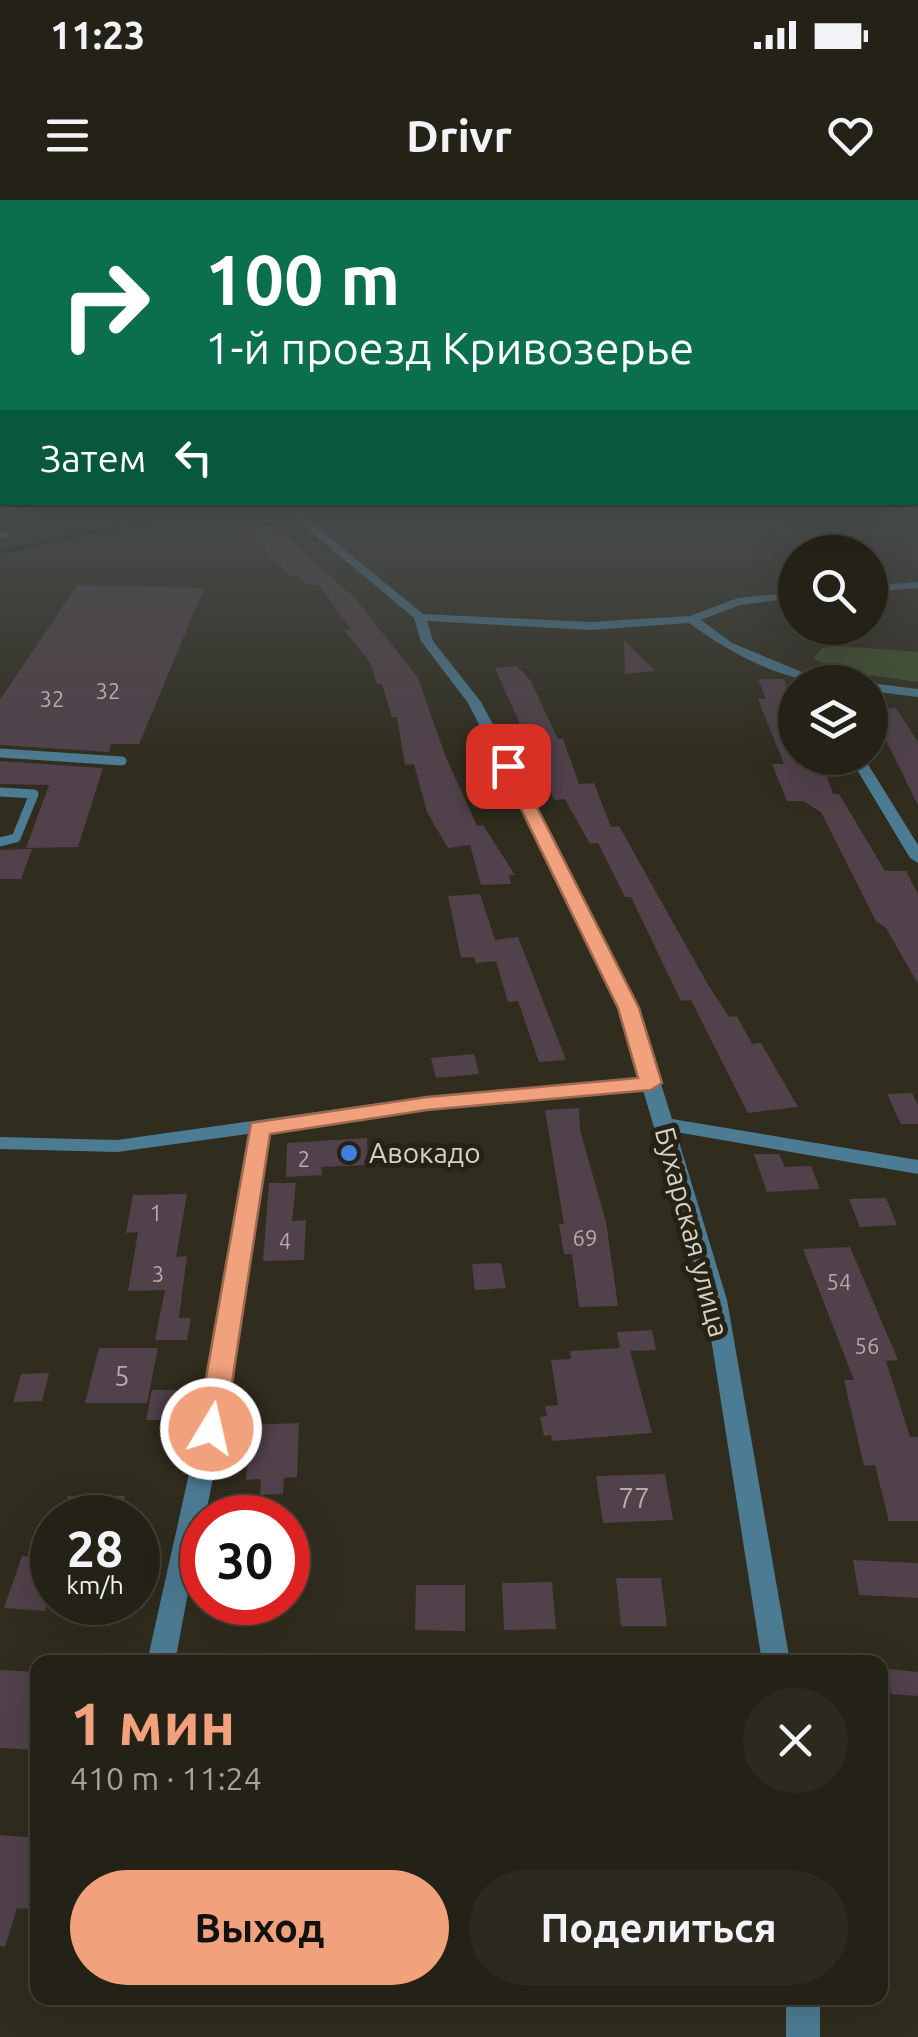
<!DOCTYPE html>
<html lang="ru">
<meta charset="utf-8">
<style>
:root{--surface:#242216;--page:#2c2a1f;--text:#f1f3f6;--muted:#a3a4a1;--line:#413f35;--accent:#f1a17c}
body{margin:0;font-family:Ubuntu,sans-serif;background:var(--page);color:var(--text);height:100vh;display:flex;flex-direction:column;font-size:38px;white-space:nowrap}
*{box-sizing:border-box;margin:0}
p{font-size:32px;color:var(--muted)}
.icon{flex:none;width:55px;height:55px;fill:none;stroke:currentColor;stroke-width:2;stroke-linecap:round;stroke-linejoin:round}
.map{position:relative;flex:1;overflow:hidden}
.panel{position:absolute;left:30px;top:1455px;width:858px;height:350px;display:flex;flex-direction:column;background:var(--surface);border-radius:20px;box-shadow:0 10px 40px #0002,0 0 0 2px var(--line)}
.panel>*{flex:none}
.hud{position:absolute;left:0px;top:0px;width:920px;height:305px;box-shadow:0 10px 40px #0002,0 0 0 2px var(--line);background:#0b6e4f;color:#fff;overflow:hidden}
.buttons{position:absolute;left:778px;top:335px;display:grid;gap:20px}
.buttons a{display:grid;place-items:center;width:110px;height:110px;border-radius:50%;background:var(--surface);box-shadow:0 10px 40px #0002,0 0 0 2px var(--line);font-size:50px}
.speed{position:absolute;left:30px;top:1295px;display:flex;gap:20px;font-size:50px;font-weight:700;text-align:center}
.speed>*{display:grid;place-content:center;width:130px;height:130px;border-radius:50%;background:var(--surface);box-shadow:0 10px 40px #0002,0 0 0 2px var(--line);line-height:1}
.speed small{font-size:25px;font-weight:400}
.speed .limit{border:15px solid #d22;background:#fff;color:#111}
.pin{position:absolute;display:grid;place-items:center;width:85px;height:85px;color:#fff;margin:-42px;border-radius:20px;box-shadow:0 5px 15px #0006}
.me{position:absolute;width:110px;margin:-55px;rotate:9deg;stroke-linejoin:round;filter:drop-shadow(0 0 8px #0008)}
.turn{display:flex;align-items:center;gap:35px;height:210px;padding:0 40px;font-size:45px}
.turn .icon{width:130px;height:130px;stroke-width:2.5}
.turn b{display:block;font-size:70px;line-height:85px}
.then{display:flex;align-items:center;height:95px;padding:0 40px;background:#0003;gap:20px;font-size:38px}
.round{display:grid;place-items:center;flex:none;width:105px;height:105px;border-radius:52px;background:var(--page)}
.overview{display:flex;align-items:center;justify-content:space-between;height:170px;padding:0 40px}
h1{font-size:60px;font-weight:700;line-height:75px;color:var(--accent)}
.cta{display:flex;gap:20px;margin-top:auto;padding:20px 40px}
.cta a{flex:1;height:115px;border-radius:60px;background:var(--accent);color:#111;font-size:40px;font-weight:700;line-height:115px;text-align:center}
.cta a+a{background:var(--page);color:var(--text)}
.status{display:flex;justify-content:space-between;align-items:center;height:70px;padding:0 50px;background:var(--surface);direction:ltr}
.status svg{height:28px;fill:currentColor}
header{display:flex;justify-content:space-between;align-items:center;height:130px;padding:0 40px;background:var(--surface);font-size:45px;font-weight:700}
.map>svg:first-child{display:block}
.green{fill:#41522b}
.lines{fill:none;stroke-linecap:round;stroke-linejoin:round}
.stream{stroke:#011b1d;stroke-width:4}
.building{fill:#51414a}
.lane-far1{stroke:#4c7c94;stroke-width:6}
.lane{stroke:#4c7c94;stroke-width:9}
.street{fill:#4c7c94;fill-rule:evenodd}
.route{fill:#f1a17c;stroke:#9d6951;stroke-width:2.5}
.shop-dot{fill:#3f7fe0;stroke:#262315;stroke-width:4}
.labels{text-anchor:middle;stroke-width:10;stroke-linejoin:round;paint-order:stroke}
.number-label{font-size:22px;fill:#b3aea8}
.poi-label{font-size:28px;fill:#d4d2c8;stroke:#262315;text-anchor:start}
.street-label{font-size:28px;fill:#d4d2c8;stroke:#262315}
.near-number-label{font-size:28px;fill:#b3aea8}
</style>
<div class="status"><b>11:23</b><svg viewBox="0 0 49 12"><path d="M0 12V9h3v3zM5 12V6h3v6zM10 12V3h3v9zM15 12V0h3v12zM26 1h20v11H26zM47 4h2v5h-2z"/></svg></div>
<header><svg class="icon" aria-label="menu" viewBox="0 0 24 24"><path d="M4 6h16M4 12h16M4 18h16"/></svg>Drivr<svg class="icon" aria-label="heart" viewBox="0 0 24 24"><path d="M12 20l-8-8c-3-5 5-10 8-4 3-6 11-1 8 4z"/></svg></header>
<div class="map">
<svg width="918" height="1837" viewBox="0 0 918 1837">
<rect width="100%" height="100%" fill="#302d1e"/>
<path class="green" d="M 841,446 L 918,452 L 918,482 L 847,472 L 813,459 L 822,448 Z"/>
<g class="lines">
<path class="stream" d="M 0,352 L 199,309"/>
</g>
<path class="building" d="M 274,326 L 355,398 L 418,478 L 445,555 L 477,626 L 483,625 L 515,675 L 509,675 L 511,684 L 481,685 L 470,645 L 448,648 L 427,612 L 414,564 L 405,565 L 397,517 L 392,517 L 382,484 L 377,484 L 371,464 L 344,430 L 351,429 L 318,384 L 308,385 L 298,375 L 291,376 L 246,330 Z
M 77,385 L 204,388 L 139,544 L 111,544 L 109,552 L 0,545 L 0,500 Z
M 624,440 L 655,471 L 625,474 Z
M 517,466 L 530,480 L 558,539 L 563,539 L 579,584 L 594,583 L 611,627 L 619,626 L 707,783 L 729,817 L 737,816 L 752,844 L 761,843 L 798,907 L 748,913 L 691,800 L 681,801 L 631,697 L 625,697 L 598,643 L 590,644 L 565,599 L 554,600 L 529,530 L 523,531 L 495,468 Z
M 758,479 L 784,479 L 795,505 L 795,564 L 822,564 L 833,594 L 839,594 L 885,671 L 906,671 L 918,694 L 918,784 L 886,728 L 876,721 L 821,612 L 803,601 L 787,601 L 772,564 L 784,564 L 758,499 L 766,499 Z
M 870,508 L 896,508 L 918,542 L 918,605 Z
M 0,561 L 103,568 L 78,647 L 26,648 L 49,585 L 0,584 Z
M 32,649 L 21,679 L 0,679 L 0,650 Z
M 480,694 L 495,740 L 518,737 L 566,860 L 539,862 L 518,801 L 508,802 L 496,761 L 476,763 L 474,757 L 461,758 L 448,696 Z
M 474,854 L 479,874 L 436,878 L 431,858 Z
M 912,893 L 918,905 L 918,924 L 901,924 L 887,894 Z
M 579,908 L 580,930 L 606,1022 L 618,1106 L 579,1107 L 572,1054 L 564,1054 L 559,1024 L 564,1024 L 545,910 Z
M 367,938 L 368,965 L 321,967 L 322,975 L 286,977 L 287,943 Z
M 754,954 L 779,954 L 785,967 L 811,966 L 820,989 L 767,992 Z
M 269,983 L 296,983 L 292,1021 L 306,1020 L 304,1060 L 263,1061 Z
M 187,994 L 176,1057 L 187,1056 L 179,1118 L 191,1118 L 187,1140 L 155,1140 L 165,1090 L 128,1091 L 138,1032 L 126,1033 L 133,995 Z
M 886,998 L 897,1025 L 860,1027 L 849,999 Z
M 850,1047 L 898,1160 L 886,1161 L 910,1237 L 918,1237 L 918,1321 L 889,1321 L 875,1265 L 864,1266 L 844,1180 L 854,1180 L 803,1049 Z
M 501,1063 L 506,1088 L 475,1090 L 472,1064 Z
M 652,1130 L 656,1150 L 630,1151 L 652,1233 L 552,1241 L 551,1235 L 544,1236 L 540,1217 L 547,1216 L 545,1206 L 558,1205 L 551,1160 L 571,1159 L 570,1151 L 620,1148 L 617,1132 Z
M 99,1148 L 158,1148 L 147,1203 L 85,1203 Z
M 49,1173 L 42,1201 L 13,1202 L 21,1174 Z
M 152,1190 L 176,1190 L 171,1220 L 146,1220 Z
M 299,1223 L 297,1277 L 284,1278 L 283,1294 L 260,1295 L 261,1279 L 246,1280 L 249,1225 Z
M 665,1274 L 673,1320 L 603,1323 L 596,1276 Z
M 68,1296 L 125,1296 L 120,1318 L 63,1318 Z
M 22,1356 L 52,1358 L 52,1387 L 45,1411 L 4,1408 Z
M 853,1360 L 918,1363 L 918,1398 L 859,1395 Z
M 616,1378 L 661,1378 L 667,1426 L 621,1426 Z
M 552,1382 L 556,1429 L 504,1430 L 502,1383 Z
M 416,1385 L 465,1385 L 465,1431 L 415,1430 Z
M 888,1469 L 918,1472 L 918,1496 L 891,1494 Z
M 0,1470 L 38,1472 L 38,1550 L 0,1548 Z
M 0,1635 L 38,1638 L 38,1689 L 32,1709 L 17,1708 L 5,1747 L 0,1746 Z"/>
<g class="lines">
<path class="lane-far1" d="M 0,334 L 6,335"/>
<path class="lane" d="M 0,553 L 122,561
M 0,592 L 34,594 L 16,638 L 0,642"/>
<path class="street" d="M 284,309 L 295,309 L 423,414 L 590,422 L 690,416 L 738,398 L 795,392 L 795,398 L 740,405 L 701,420 L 732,443 L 826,482 C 782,482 724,449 689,423 L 590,430 L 427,421 L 433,441 L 481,502 L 550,631 L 637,808 L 672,919 L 918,960 L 918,974 L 676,932 L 727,1100 L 790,1462 L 762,1462 L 705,1100 L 643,890 L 387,914 L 269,931 L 223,1229 L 205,1318 L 202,1318 L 175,1462 L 147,1462 L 199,1229 L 248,934 L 117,952 L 0,949 L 0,937 L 117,940 L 387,902 L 639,878 L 619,808 L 534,631 L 468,503 L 421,441 L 414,418 Z
M 918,382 L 918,388 L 870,392 L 870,386 Z
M 870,483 L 918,489 L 918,497 L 870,491 Z
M 850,558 L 864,558 L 918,645 L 918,663 L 910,658 Z
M 786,1798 L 820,1798 L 820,1837 L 786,1837 Z"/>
</g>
<linearGradient id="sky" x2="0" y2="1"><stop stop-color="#1a1910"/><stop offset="0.55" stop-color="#484c4c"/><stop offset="1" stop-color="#484c4c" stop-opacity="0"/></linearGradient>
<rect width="918" height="566" fill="url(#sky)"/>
<path class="route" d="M 508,562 L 516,566 L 639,808 L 662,883 L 651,890 L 427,910 L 270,934 L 225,1229 L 221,1237 L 201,1237 L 197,1229 L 251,923 L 427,897 L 638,878 L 618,808 L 500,566 Z"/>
<circle class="shop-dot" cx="349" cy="953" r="10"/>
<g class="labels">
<g class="number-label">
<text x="108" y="499">32</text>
<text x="52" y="507">32</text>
<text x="304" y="967">2</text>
<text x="156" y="1021">1</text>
<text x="585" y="1046">69</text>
<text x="285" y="1049">4</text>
<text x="158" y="1082">3</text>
<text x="839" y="1090">54</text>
<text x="867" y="1154">56</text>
</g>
<g class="poi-label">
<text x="369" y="963">Авокадо</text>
</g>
<g class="street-label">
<text transform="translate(692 1032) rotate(75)" y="10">Бухарская улица</text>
</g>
<g class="near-number-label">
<text x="122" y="1186">5</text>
<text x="634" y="1308">77</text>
</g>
</g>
</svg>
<div class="buttons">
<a><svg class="icon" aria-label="search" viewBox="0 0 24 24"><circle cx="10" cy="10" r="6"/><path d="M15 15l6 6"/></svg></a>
<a><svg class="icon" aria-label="layers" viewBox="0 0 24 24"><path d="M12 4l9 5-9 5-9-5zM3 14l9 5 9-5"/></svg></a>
</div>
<div class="speed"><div>28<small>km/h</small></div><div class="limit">30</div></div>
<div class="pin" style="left:508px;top:566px;background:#d93025"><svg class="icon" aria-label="arrive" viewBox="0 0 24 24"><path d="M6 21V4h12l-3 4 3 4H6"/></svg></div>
<svg class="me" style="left:211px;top:1229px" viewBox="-20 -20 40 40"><circle r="17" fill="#f1a17c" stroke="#fff" stroke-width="3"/><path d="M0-11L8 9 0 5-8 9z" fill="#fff"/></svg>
<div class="hud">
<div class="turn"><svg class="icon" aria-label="right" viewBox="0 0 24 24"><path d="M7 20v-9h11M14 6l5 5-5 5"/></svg><div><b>100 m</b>1-й проезд Кривозерье</div></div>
<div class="then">Затем<svg class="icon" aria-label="left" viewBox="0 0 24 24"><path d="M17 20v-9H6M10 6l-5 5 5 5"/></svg></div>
</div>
<section class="panel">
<div class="overview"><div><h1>1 мин</h1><p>410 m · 11:24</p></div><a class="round"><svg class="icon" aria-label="close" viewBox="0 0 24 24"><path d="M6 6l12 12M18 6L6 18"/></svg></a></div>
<div class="cta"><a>Выход</a><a>Поделиться</a></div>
</section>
</div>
